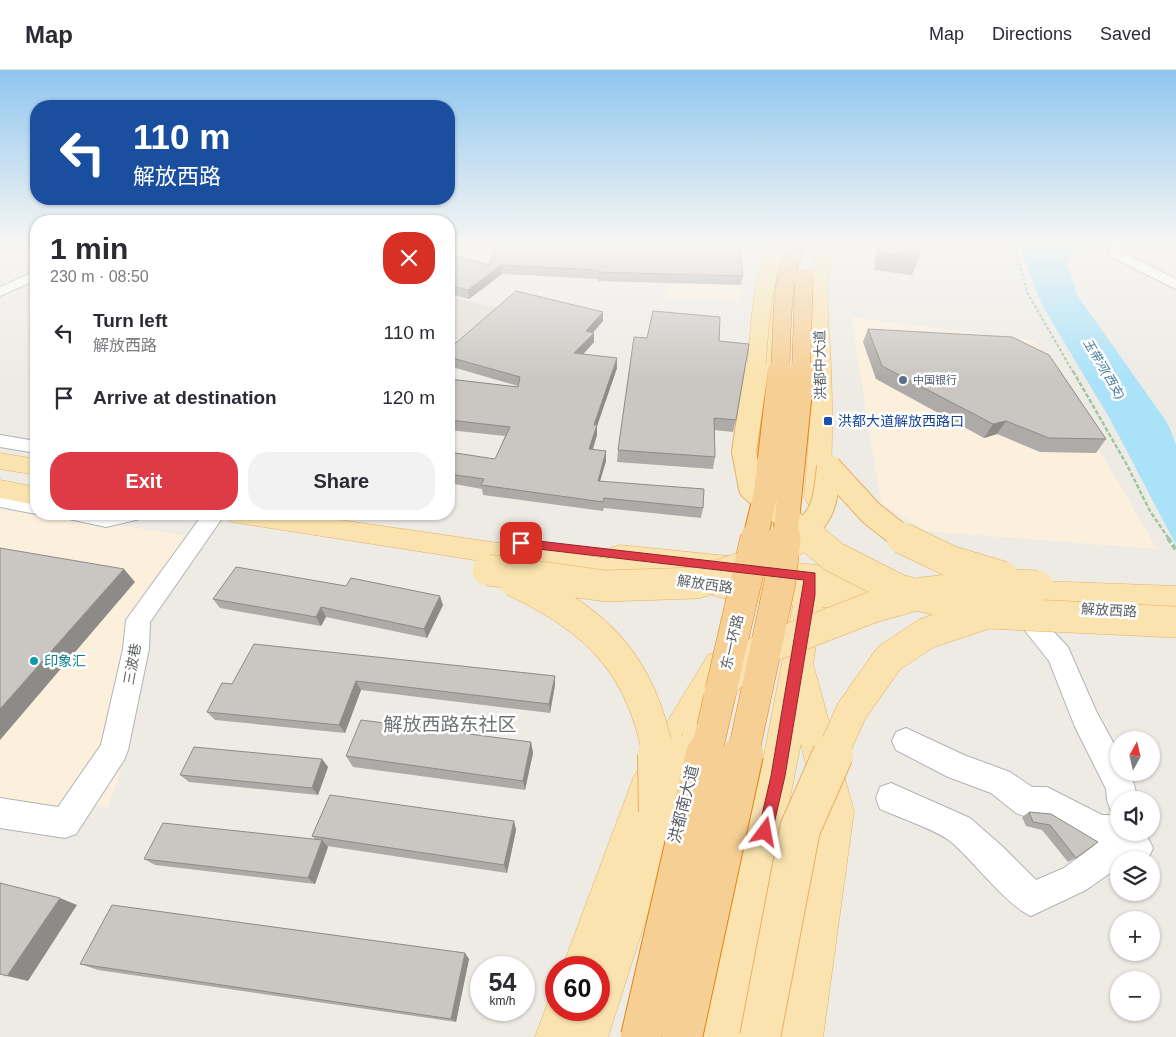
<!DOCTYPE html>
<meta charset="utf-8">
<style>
:root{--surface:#fff;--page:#f2f2f3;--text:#2b2b33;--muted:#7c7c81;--line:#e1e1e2;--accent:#de3b46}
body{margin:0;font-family:Arial,"Noto Sans SC",sans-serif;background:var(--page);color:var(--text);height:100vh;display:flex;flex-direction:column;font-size:19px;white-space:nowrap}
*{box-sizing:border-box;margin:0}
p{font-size:16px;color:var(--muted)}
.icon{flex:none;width:28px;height:28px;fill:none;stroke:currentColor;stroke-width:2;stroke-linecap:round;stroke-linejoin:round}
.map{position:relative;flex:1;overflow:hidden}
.side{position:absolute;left:30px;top:145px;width:425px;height:305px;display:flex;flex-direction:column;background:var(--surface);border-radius:20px;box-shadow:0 1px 4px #0004}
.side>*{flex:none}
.hud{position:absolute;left:30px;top:30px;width:425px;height:105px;border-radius:20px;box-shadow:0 1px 4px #0004;background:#1a4fa0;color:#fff;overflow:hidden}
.needle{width:32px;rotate:8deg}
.tools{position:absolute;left:1110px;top:661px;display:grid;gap:10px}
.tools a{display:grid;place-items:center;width:50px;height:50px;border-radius:50%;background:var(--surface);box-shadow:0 1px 4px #0004;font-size:25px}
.speed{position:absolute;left:470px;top:886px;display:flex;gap:10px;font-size:25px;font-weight:700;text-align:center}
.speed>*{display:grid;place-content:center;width:65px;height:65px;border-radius:50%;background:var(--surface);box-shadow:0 1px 4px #0004;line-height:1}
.speed small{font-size:12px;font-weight:400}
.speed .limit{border:8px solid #d22;background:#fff;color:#111}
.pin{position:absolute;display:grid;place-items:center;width:42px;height:42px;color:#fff;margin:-21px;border-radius:10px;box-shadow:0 2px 8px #0006}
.me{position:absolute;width:55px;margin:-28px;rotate:13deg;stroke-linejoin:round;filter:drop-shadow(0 0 4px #0008)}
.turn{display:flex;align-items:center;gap:18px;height:105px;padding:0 20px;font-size:22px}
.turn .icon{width:65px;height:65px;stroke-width:2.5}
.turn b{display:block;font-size:35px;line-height:42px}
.round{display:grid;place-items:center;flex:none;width:52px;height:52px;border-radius:20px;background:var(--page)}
.overview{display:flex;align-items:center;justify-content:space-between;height:85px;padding:0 20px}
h1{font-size:30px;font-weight:600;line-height:38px}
.primary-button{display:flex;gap:10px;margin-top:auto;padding:10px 20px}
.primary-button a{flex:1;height:58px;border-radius:20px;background:var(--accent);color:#fff;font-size:20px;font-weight:600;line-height:58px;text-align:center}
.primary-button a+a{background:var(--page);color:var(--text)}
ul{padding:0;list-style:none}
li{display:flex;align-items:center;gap:15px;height:65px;padding:0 20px}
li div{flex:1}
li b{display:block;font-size:19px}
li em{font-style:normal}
header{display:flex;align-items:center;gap:30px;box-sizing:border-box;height:70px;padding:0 25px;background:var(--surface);border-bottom:1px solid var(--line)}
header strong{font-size:24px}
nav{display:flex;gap:28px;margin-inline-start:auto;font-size:18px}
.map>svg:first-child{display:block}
.commercial{fill:#fcf0dc}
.education{fill:#e1dcd6}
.water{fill:#a9e2f9}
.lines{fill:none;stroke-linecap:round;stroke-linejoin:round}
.minor-casing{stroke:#b0b3b6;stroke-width:2}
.major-casing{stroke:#e8b063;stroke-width:1}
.path-far2{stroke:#9ec7a3;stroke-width:2;stroke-dasharray:3 2;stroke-linecap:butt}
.path-far1{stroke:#9ec7a3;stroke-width:2.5;stroke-dasharray:4.5 2;stroke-linecap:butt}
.path{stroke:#9ec7a3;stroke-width:4;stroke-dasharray:5.5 2.5;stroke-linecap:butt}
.minor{fill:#fff;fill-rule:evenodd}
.major{fill:#fae3ae;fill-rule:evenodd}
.major-bridge-far3-casing{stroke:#e8b063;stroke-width:19;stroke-linecap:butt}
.major-bridge-far2-casing{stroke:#e8b063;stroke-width:26;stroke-linecap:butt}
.major-bridge-far1-casing{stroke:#e8b063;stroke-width:32;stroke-linecap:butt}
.major-bridge-casing{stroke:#e8b063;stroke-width:42;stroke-linecap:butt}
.highway-bridge-far3-casing{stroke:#e4830f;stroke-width:19;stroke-linecap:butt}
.highway-bridge-far2-casing{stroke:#e4830f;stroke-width:26;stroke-linecap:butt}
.highway-bridge-far1-casing{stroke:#e4830f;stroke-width:32;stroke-linecap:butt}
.highway-bridge-casing{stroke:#e4830f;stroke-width:42;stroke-linecap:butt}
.major-bridge-far3{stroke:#fae3ae;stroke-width:18}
.major-bridge-far2{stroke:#fae3ae;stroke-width:24}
.major-bridge-far1{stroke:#fae3ae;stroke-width:31}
.major-bridge{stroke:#fae3ae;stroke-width:40}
.highway-bridge-far3{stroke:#f6cf94;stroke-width:18}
.highway-bridge-far2{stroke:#f6cf94;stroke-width:24}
.highway-bridge-far1{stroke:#f6cf94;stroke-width:31}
.highway-bridge{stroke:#f6cf94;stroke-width:40}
.wall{fill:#aeaaa7}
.shaded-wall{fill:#8d8b88}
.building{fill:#cac6c2;stroke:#8d8b88}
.route{fill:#de3b46;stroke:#90262e}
.service-dot{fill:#5c6f8a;stroke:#fff;stroke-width:2}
.transit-dot{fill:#1a4fb4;stroke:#fff;stroke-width:2}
.culture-dot{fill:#0f9aa8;stroke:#fff;stroke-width:2}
.labels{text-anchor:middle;stroke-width:5;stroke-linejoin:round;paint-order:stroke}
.far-service-label{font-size:11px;fill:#4e5e75;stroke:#fff;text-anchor:start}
.far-water-label{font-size:12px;font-style:italic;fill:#41799a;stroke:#fff}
.street-label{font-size:14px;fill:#5d6164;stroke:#fff}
.transit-label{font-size:14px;fill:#164399;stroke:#fff;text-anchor:start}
.culture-label{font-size:14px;fill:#0d838f;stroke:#fff;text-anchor:start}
.near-street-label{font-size:16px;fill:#5d6164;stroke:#fff}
.near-quarter-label{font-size:19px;fill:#6e7376;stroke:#fff}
</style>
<header>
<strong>Map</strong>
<nav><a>Map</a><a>Directions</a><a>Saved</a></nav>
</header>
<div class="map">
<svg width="1176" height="967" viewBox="0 0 1176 967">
<rect width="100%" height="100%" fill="#eeebe5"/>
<path class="commercial" d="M 673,174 L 752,174 L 738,231 L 668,228 Z
M 851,247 L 1035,271 L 1157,479 L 926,461 L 881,433 Z
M 0,437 L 207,469 L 150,543 L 129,677 L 108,737 L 87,734 L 0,750 Z"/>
<path class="education" d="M 449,226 L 497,238 L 449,284 Z"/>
<path class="water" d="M 1021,174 L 1081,174 L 1067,193 L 1077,225 L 1168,354 L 1176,375 L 1176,475 L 1110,349 L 1042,235 L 1027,198 Z"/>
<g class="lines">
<g class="minor-casing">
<path id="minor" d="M 1107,174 L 1120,174 L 1122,182 L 1176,209 L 1176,219 L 1111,187 Z
M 36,201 L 36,210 L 0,226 L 0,217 Z
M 0,365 L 36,371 L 36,383 L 0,377 Z
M 0,423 L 36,430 L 36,444 L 38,444 L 36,444 L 0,437 Z
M 66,444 L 143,444 L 140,449 L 106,457 L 69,449 Z
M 203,444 L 225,444 L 150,552 L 149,579 L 128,680 L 124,690 L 76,764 L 65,768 L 0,758 L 0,728 L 58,737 L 101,675 L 123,579 L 126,550 Z
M 1034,547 L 1043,550 L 1068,577 L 1096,641 L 1119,683 L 1119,702 L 1129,702 C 1134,712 1136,720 1137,730 L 1119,730 L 1119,744 L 1111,741 L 1107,730 L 1106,719 L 1075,657 L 1049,591 L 1022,557 L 1025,550 Z
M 906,658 L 964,685 L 1010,702 L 1032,717 L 1047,717 L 1102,745 L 1119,745 L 1119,762 L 1145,762 L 1153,778 L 1148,789 L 1119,790 L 1119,799 L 1113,801 L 1086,820 L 1031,846 C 1006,835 974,791 950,771 C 934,759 900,748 880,739 L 876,728 L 880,717 L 891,713 L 970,748 L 1003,777 L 1036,810 L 1064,798 L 1095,775 L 1044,747 L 1027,747 L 1016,743 L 991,723 L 948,707 L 896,680 L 892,671 L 896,662 Z"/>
</g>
<g class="major-casing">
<path id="major" d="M 777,174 L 793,174 L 786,207 L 779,331 L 776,336 L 768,338 L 760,336 L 757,331 L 768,207 Z
M 819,174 L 835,174 C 822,216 830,256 831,299 C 833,342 832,385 830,428 L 826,434 L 817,437 L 808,434 L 804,428 C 808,385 811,342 811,299 C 811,256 804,215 819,174 Z
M 0,383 L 36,389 L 36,405 L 0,399 Z
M 0,410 L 36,417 L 36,435 L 0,428 Z
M 225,444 L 299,444 L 609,489 L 606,485 L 610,478 L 620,475 L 846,498 L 856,501 L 860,509 L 857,515 L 893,516 L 903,520 L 908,528 L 903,536 L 893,540 L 822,537 L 813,594 L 854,741 L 823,967 L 777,967 L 816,741 L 801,673 L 742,967 L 696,967 L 760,706 L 793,535 L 722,528 L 712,525 L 708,517 L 712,509 L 720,506 L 658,500 L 661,506 L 657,514 L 647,517 L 238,453 L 229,451 Z
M 1013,510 L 1176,516 L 1176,540 L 1013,532 L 1003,529 L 999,521 L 1003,513 Z
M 719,581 L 730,585 L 735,595 L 662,727 L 661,731 L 672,736 L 678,749 L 608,967 L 535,967 L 551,924 L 556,922 L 556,940 L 599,940 L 599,898 L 562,898 L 634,706 L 708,585 Z"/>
</g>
<path class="path-far2" d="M 1014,174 L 1028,224 L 1073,302"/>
<path class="path-far1" d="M 1073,301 L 1127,395 L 1150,441 L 1169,469"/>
<path class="path" d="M 1168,468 L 1176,480"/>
<use href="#minor" class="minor"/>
<use href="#major" class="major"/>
<g class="major-bridge-far3-casing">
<path id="major-bridge-far3" d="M 756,302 C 759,269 761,201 780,174"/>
</g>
<g class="major-bridge-far2-casing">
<path id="major-bridge-far2" d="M 756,301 L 744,382 L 751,418 L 812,469
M 829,397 L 871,443 L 904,469
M 795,469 C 825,446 825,432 829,397"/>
</g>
<g class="major-bridge-far1-casing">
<path id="major-bridge-far1" d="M 811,468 L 834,487 L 899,520 L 987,543 L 1176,552
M 902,468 L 950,491 L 1003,507
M 488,500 L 606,516 L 696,513 L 769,489 L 797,468
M 514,511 C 595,549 642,594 658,685
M 719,624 L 725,611 L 759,581 L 873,537 L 923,523 L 998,514 L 1037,516
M 690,685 L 697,670
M 832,685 L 851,642 L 889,588 L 927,563 L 987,543"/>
</g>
<g class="major-bridge-casing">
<path id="major-bridge" d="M 658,684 L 659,742
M 659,749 L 690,684
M 760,967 L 800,759 L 833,684"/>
</g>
<g class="highway-bridge-far3-casing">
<path id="highway-bridge-far3" d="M 780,302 C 783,263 779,209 797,174
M 801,302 L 804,208"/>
</g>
<g class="highway-bridge-far2-casing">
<path id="highway-bridge-far2" d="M 755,469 L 766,423 L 780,301
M 785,469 L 802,301"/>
</g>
<g class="highway-bridge-far1-casing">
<path id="highway-bridge-far1" d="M 706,685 L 756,468
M 743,685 L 780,512 L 785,468"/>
</g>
<g class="highway-bridge-casing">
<path id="highway-bridge" d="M 641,967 L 706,684
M 682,967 L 743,684"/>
</g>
<use href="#major-bridge-far3" class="major-bridge-far3"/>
<use href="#major-bridge-far2" class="major-bridge-far2"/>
<use href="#major-bridge-far1" class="major-bridge-far1"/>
<use href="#major-bridge" class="major-bridge"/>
<use href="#highway-bridge-far3" class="highway-bridge-far3"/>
<use href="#highway-bridge-far2" class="highway-bridge-far2"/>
<use href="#highway-bridge-far1" class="highway-bridge-far1"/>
<use href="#highway-bridge" class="highway-bridge"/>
</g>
<path class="wall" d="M 488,174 L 739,174 L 743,206 L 741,215 L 598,211 L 598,209 L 502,204 L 469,229 L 449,224 L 449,184 L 489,195 L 496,178 L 488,177 Z
M 877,174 L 920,174 L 918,178 L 919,188 L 912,205 L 874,200 Z
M 603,242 L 603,251 L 593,263 L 594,263 L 594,272 L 583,284 L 617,288 L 617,298 L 597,355 L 597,365 L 593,380 L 606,391 L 600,411 L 703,438 L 701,448 L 604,438 L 603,441 L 483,425 L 482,419 L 449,413 L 449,382 L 495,389 L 505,366 L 449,360 L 449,309 L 518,317 L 518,316 L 449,296 L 449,279 Z
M 868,259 L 1106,369 L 1096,383 L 1040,382 L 997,364 L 984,368 L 876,309 L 863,272 Z
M 719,271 L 736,350 L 733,362 L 714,360 L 715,387 L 713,399 L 617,392 L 618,380 Z
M 213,529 L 443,535 L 427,568 L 326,547 L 321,556 L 220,538 Z
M 555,606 L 555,615 L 550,643 L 361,620 L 345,663 L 215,650 L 207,642 L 232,614 Z
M 531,672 L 533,683 L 525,720 L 353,697 L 346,686 Z
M 322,689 L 328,697 L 318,725 L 189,712 L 180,705 Z
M 1029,742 L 1098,772 L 1076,788 L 1068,792 L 1042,760 L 1026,756 L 1022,747 Z
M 514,751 L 516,760 L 507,803 L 327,776 L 328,777 L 315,814 L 155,795 L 144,789 L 316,770 L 312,766 Z
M 469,889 L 456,952 L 98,900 L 80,894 Z"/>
<path class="shaded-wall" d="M 501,195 L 502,204 L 469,229 L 468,220 Z
M 603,242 L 603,251 L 586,270 L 586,261 Z
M 594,263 L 594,272 L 575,293 L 574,283 Z
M 617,288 L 617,298 L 594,365 L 594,355 Z
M 1006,351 L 997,364 L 984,368 L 993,354 Z
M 597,355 L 597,365 L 589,389 L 589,379 Z
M 606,381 L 606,391 L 597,421 L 598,411 Z
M 124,499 L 135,512 L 0,670 L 0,639 Z
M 440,526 L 443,535 L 427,568 L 424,559 Z
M 321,537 L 326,547 L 321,556 L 316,547 Z
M 555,606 L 555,615 L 550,643 L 549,634 Z
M 356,611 L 361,620 L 345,663 L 339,655 Z
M 531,672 L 533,683 L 525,720 L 523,711 Z
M 322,689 L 328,697 L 318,725 L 312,718 Z
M 514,751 L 516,760 L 507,803 L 504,795 Z
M 322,770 L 328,777 L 315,814 L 308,808 Z
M 60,828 L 77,835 L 28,911 L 7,906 Z
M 465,883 L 469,889 L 456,952 L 451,949 Z"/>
<path class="building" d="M 497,174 L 739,174 L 743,206 L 598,202 L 598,200 L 501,195 L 468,220 L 449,215 L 449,184 L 489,195 Z
M 881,174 L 917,174 L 919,188 L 880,183 Z
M 516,221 L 603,242 L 586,261 L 594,263 L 574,283 L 617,288 L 594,355 L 597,355 L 589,379 L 606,381 L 598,411 L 704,419 L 703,438 L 604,428 L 603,432 L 481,415 L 484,409 L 449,404 L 449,382 L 495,389 L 510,357 L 449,350 L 449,309 L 518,317 L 520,307 L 449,287 L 449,279 Z
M 653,241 L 720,247 L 719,271 L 749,274 L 736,350 L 714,348 L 715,387 L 618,380 L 634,267 L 647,268 Z
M 868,259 L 1012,267 L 1049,285 L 1106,369 L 1049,368 L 1006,351 L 993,354 L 882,296 Z
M 0,478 L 124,499 L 0,639 Z
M 236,497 L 346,516 L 351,508 L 440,526 L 424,559 L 321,537 L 316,547 L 213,529 Z
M 254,574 L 555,606 L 549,634 L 356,611 L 339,655 L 207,642 L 222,613 L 232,614 Z
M 361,650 L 531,672 L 523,711 L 346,686 Z
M 194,677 L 322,689 L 312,718 L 180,705 Z
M 330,725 L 514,751 L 504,795 L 312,766 Z
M 1029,742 L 1051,744 L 1098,772 L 1076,788 L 1050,755 L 1033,752 Z
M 163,753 L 322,770 L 308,808 L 144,789 Z
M 0,813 L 60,828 L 7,906 L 0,904 Z
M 112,835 L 465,883 L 451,949 L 80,894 Z"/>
<linearGradient id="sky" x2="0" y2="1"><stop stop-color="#8fc6ef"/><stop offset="0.56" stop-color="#f7f6f3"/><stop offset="1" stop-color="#f7f6f3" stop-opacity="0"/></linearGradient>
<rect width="1176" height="309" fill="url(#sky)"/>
<path class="route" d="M 521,469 L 815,503 L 815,525 L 785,706 L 771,767 L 765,769 L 760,767 L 758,762 L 771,706 L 804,510 L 521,477 L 515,473 Z"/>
<circle class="service-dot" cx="903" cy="310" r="5"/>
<rect class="transit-dot" x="823" y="346" width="10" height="10" rx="2.5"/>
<circle class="culture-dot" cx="34" cy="591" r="5"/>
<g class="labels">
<g class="far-service-label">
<text x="913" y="314">中国银行</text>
</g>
<g class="far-water-label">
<text transform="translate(1104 299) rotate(59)" y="4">玉带河(西支)</text>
</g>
<g class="street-label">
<text transform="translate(820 295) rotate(-91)" y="5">洪都中大道</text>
<text transform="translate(705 514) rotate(8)" y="5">解放西路</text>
<text transform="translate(1109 540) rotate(3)" y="5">解放西路</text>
<text transform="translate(732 572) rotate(-77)" y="5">东一环路</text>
<text transform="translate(132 594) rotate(-80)" y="5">三波巷</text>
</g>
<g class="transit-label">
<text x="838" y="356">洪都大道解放西路口</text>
</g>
<g class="culture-label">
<text x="44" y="596">印象汇</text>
</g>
<g class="near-street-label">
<text transform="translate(683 734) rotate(-76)" y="6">洪都南大道</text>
</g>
<g class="near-quarter-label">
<text x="450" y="661">解放西路东社区</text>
</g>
</g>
</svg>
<div class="tools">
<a><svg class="needle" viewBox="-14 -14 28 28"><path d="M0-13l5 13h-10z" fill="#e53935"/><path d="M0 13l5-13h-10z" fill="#7c7c81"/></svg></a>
<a><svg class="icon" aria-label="sound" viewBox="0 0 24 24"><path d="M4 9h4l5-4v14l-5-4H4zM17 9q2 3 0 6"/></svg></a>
<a><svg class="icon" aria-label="layers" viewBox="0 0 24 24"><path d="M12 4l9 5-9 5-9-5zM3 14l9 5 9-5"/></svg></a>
<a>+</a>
<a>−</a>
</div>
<div class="speed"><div>54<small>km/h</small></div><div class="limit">60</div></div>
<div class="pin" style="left:521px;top:473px;background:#d93025"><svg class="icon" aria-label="arrive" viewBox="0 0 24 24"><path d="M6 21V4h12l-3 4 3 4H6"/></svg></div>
<svg class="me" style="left:765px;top:762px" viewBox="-20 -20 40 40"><path d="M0-17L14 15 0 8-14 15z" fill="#de3b46" stroke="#fff" stroke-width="4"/></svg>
<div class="hud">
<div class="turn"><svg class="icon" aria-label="left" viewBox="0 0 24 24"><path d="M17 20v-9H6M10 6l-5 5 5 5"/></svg><div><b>110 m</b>解放西路</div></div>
</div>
<section class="side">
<div class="overview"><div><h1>1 min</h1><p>230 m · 08:50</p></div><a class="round" style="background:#d93025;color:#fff"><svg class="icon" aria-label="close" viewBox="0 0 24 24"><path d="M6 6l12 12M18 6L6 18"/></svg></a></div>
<ul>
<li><svg class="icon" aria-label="left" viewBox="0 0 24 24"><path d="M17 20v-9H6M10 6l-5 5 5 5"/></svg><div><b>Turn left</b><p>解放西路</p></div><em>110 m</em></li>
<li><svg class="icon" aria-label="arrive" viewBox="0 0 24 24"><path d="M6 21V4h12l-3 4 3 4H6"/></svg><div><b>Arrive at destination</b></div><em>120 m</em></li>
</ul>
<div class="primary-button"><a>Exit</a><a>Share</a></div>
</section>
</div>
